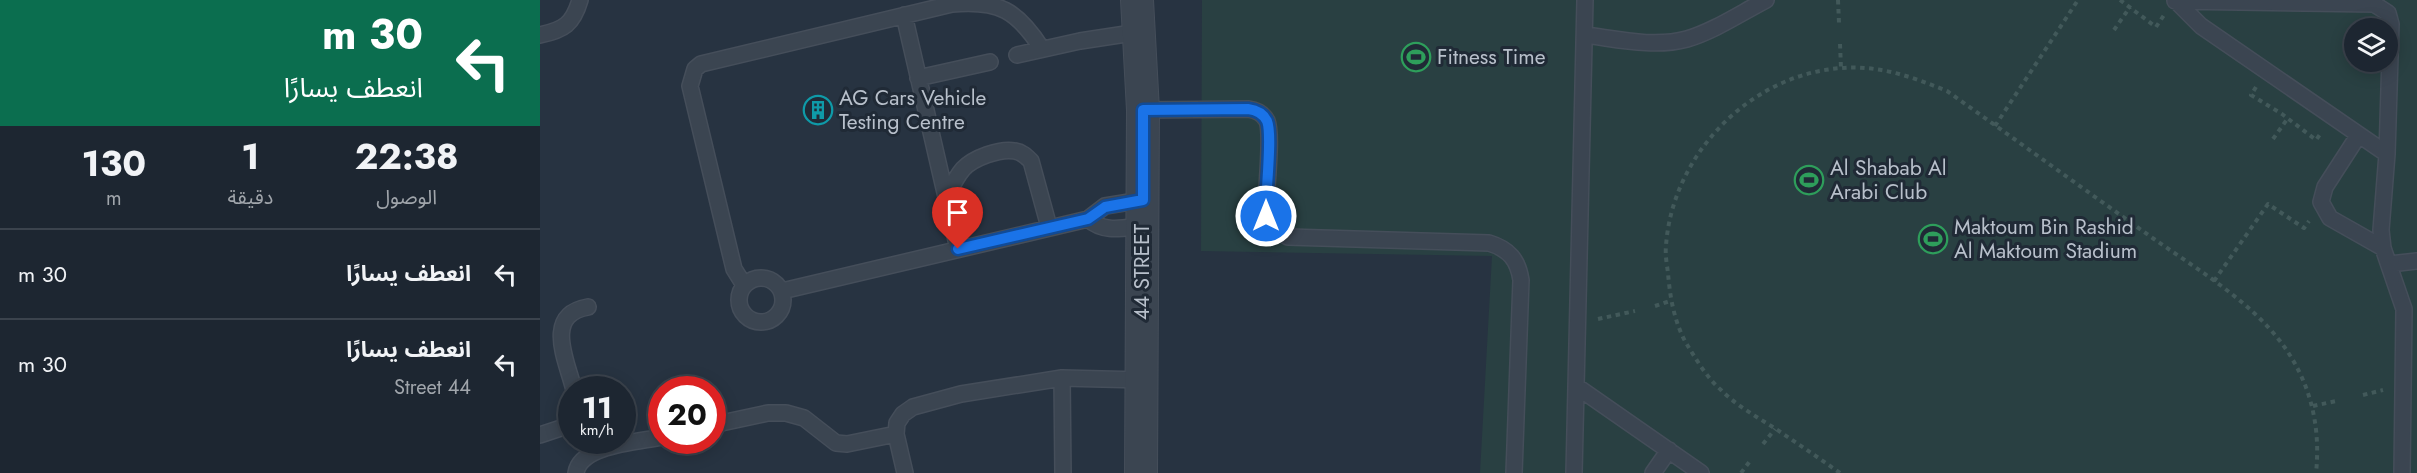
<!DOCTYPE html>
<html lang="ar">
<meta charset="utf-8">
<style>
:root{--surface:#1d2631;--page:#2a323d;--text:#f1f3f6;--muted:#a0a5ab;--line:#3b434d}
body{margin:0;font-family:Jost,"Noto Sans Arabic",sans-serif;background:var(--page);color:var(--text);direction:rtl;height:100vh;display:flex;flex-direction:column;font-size:22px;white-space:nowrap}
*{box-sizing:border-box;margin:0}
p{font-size:20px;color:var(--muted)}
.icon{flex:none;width:33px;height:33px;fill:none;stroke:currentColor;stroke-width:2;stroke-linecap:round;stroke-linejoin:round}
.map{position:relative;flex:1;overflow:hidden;direction:ltr}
.side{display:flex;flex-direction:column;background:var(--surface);width:540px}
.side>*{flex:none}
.top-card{background:#0b6e4f;color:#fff;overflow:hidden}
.buttons{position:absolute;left:1804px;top:18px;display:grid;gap:12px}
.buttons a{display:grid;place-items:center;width:54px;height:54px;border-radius:50%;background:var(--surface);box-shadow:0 3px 15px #0003,0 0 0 2px var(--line);font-size:30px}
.speed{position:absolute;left:18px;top:376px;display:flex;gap:12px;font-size:30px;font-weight:700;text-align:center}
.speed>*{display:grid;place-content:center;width:78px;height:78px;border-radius:50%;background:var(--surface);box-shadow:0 3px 15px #0003,0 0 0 2px var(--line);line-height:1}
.speed small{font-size:15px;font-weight:400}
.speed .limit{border:9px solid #d22;background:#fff;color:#111}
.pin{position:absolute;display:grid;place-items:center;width:51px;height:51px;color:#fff;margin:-62px -26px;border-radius:50% 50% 50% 0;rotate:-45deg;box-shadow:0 0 6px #0007}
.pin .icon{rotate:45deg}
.me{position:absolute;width:66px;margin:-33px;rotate:0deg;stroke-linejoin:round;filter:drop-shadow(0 0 4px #0008)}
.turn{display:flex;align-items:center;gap:21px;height:126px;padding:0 18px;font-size:27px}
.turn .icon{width:78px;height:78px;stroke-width:2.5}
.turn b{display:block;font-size:42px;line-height:51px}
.eta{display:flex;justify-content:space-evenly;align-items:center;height:102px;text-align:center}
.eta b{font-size:36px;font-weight:700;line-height:42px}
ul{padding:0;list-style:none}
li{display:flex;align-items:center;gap:18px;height:90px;padding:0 18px;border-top:2px solid var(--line)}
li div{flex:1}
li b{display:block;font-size:22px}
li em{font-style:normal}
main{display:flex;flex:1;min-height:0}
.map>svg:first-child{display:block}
.green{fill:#294042;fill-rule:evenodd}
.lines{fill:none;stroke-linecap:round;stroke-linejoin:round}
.lane-casing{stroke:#454e5a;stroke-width:18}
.street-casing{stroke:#454e5a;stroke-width:34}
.path{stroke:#42595a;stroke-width:4;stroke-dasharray:4.5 4.5;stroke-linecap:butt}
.lane{stroke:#3b4551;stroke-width:15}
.street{stroke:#3b4551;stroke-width:32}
.route-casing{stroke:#114b97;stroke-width:15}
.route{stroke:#1a73e8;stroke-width:10}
.labels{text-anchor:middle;stroke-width:6;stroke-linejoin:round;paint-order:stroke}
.poi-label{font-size:21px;fill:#b8c0cb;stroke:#202a36;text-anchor:start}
.street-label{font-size:21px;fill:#b8c0cb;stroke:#202a36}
</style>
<main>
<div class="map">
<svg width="1877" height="473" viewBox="0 0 1877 473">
<rect width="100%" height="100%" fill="#273341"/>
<path class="green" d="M 662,0 L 1877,0 L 1877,473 L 940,473 L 952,256 L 661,251 ZM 1815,28 L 1848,28 L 1848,62 L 1815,62 Z"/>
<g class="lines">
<g class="lane-casing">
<path id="lane" d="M 1635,0 L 1661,26 L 1847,154
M 1635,1 L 1834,4 L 1848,13 L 1851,24 L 1847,154 L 1841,230 L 1843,248 L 1864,309 L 1862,473
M 364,15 L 418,249
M 0,35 C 24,30 33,24 40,0
M 1045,35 C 1077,39 1114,48 1147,39 C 1174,31 1201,13 1226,0
M 477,55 L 540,41 L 599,32
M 378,78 L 450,62
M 603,110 L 708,109 C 716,110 723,113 727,121 C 733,136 725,194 726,216 C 731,227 737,232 748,237 L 949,243 C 969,249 978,260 981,280 L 974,473
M 1818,136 L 1785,187 L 1781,202 L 1790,218 L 1843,248
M 406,198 C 411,188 416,177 423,169 C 433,158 460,148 475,151 C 482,152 486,156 491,161 L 509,227
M 548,219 C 564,233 582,228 602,226
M 1850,264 L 1877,261
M199 300a22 22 0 1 1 44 0a22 22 0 1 1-44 0Z
M 204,285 L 194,269 L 150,86 L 155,69 L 161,64 L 412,4 C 459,0 477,10 502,49
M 242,291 L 548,219 L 565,206 L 602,200
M 522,378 L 523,473
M 1036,386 L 1161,473
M 34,390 C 27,361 3,315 48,307
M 172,425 L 228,413 L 246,413 L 264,418 L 296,443 L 307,444 L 356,434
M 0,435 L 27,426 L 32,421
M 36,473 C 40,445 98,442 122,437
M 365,473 L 356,434 L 357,423 L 363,414 L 373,407 L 421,394 L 522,378 L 603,380
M 1034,473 L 1045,0
M 1113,473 L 1129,450"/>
</g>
<g class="street-casing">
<path id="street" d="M 597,0 L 603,110 L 601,473"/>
</g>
<path class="path" d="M 1298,0 L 1299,23
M 1580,0 L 1616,27 L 1624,15
M 1574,30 L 1590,7
M 1300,44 L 1301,68
M 1716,87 L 1711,95 L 1742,114 L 1776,140 L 1781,133
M 1455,126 L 1538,0
M 1733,139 L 1748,118
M 1674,281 L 1728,204 L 1764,228 L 1769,221
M 1115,306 L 1130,301
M 1058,319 L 1095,311
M 1823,395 L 1843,390
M 1773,406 L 1796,401
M 1223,444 L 1235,429
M 1201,473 L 1210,461
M 1300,473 C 1279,458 1258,444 1236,429 C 1217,417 1197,406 1181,390 C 1167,378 1156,359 1146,343 C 1134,321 1130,297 1128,273 C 1127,265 1125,255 1126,246 C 1132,155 1210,74 1302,68 C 1339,65 1373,77 1407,91 C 1476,140 1545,190 1614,239 C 1657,269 1707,299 1740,341 C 1770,380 1781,425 1776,473"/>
<use href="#lane" class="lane"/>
<use href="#street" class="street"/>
</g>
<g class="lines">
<g class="route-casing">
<path id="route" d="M 418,249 L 548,219 L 565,207 L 603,200 L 603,110 L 708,109 C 716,110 723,113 727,121 C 733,136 725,194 726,216"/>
</g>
<use href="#route" class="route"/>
</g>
<defs>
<g id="stadium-ring" transform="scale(1.5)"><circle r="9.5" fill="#202a36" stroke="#2e9e5b" stroke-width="1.5"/><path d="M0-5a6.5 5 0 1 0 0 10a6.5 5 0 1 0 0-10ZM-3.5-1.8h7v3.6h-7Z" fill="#2e9e5b"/></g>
<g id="building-ring" transform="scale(1.5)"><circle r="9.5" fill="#202a36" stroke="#0f9aa8" stroke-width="1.5"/><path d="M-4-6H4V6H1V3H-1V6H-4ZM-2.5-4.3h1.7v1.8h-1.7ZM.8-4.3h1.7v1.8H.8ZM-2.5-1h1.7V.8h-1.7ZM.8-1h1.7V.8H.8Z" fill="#0f9aa8"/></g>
</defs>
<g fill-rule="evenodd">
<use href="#stadium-ring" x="876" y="57"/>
<use href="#building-ring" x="278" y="110"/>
<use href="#stadium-ring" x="1269" y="180"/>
<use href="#stadium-ring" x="1393" y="239"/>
</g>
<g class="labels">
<g class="poi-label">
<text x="897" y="64">Fitness Time</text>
<text x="299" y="105">AG Cars Vehicle<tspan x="299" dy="24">Testing Centre</tspan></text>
<text x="1290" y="175">Al Shabab Al<tspan x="1290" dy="24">Arabi Club</tspan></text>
<text x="1414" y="234">Maktoum Bin Rashid<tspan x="1414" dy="24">Al Maktoum Stadium</tspan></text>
</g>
<g class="street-label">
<text transform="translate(602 272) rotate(-90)" y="7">44 STREET</text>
</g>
</g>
</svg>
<div class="buttons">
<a><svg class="icon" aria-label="layers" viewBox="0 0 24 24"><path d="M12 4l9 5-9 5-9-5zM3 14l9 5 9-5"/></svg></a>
</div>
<div class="speed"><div>11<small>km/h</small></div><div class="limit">20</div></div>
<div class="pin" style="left:418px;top:249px;background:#d93025"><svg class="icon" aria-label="arrive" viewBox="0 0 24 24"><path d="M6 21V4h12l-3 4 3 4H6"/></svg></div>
<svg class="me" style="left:726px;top:216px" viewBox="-20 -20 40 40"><circle r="17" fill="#1a73e8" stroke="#fff" stroke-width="3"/><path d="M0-11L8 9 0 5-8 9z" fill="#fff"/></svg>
</div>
<section class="side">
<div class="top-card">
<div class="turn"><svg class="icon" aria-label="left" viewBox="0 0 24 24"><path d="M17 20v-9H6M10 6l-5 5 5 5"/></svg><div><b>30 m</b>انعطف يسارًا</div></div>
</div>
<div class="eta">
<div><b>22:38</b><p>الوصول</p></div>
<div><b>1</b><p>دقيقة</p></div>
<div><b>130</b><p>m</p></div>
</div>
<ul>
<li><svg class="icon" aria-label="left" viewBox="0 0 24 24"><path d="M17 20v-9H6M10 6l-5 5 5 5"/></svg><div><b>انعطف يسارًا</b></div><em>30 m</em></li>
<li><svg class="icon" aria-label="left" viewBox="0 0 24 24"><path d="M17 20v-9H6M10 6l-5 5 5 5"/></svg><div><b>انعطف يسارًا</b><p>44 Street</p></div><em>30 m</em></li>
</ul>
</section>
</main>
